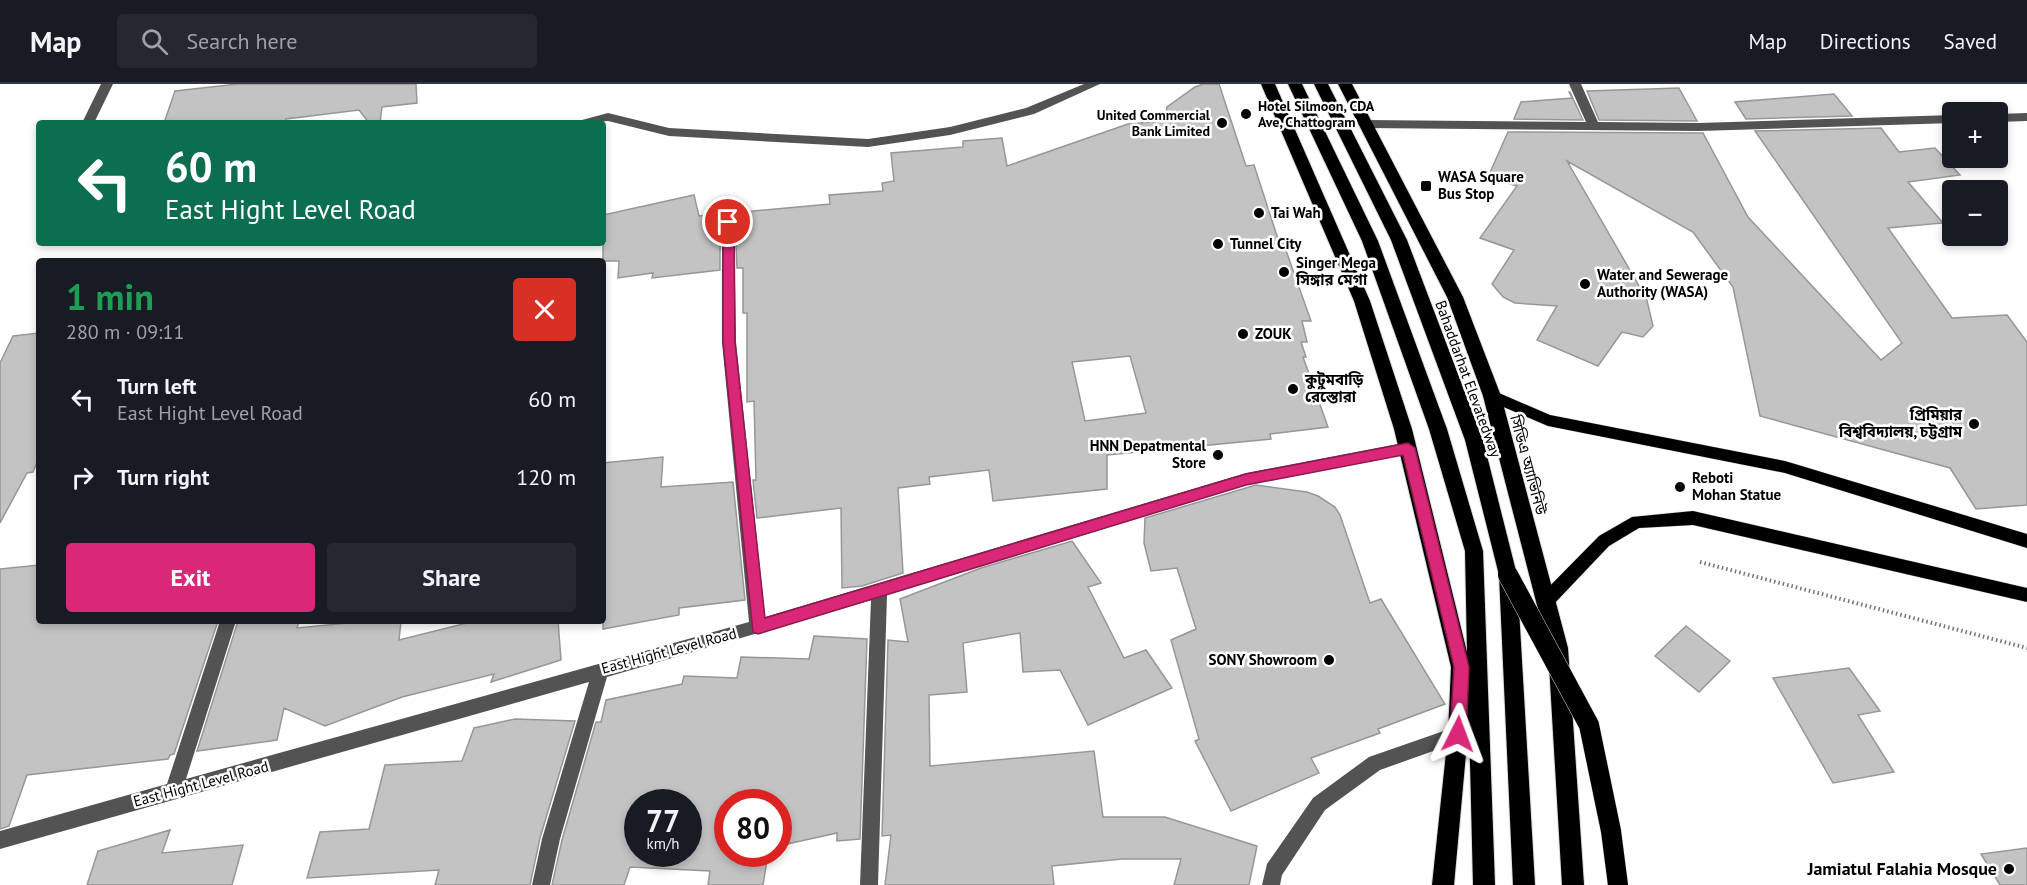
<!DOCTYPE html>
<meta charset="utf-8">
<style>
:root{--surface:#171b24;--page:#242831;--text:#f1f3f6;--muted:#9ea1a6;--line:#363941;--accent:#db2777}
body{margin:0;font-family:"PT Sans","Noto Sans Bengali",sans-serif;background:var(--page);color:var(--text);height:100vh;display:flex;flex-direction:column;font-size:22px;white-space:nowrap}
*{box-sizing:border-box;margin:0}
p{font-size:20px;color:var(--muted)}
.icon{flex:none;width:33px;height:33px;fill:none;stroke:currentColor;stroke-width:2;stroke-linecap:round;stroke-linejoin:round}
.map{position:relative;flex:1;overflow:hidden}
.sheet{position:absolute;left:36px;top:174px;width:570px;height:366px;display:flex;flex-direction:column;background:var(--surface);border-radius:6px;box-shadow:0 3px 9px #0003}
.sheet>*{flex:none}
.banner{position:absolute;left:36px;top:36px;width:570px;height:126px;border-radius:6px;box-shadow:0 3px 9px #0003;background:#0b6e4f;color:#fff;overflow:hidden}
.tools{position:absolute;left:1942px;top:18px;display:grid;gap:12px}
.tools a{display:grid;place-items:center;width:66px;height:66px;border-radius:6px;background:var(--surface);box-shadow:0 3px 9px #0003;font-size:30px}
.speed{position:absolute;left:624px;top:705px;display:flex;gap:12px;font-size:30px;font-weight:700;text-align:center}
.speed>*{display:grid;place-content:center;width:78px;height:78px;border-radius:50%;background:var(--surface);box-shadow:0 3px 9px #0003;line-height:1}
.speed small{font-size:15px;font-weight:400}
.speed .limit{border:9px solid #d22;background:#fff;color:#111}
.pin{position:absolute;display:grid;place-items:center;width:51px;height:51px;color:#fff;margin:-26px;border:3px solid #fff;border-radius:50%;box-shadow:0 2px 6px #0007}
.me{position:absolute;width:66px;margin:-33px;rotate:3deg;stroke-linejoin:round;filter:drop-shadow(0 0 4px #0008)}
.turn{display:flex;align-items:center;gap:21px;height:126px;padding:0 30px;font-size:27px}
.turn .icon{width:78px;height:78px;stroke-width:2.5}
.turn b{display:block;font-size:42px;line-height:51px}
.round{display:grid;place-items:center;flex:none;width:63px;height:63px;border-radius:6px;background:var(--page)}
.head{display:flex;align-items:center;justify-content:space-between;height:102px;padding:0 30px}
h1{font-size:36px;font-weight:800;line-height:45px;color:#1e9e55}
.action{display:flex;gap:12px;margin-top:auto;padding:12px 30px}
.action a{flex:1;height:69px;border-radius:6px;background:var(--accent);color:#fff;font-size:24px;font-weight:800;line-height:69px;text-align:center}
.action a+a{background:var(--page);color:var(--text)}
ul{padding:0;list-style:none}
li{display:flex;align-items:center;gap:18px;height:78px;padding:0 30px}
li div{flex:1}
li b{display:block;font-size:22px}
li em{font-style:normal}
header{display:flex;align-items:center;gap:36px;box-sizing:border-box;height:84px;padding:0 30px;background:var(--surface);border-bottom:2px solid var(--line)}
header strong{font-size:28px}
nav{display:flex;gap:33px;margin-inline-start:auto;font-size:21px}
.search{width:420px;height:54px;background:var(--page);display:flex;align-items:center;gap:15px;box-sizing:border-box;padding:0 21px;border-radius:6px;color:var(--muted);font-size:22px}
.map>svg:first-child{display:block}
.building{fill:#c3c3c3;stroke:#979797;stroke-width:1.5;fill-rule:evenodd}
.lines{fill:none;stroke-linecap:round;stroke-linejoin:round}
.major-casing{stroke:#dbdbdb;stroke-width:1}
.highway-casing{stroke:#dbdbdb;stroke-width:2}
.path{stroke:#757575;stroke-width:4;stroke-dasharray:1.5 3;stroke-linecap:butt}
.minor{fill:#535353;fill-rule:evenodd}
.major{fill:#000;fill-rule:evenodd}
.highway{fill:#000;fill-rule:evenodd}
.highway-bridge-casing{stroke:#dbdbdb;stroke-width:21;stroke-linecap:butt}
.highway-bridge{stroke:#000;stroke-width:20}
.route{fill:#db2777;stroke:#8e194d;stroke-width:1.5}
.poi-dot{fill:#000;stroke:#fff;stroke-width:2}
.labels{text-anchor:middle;stroke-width:5;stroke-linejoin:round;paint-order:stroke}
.far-poi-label{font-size:14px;font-weight:bold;fill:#000;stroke:#fff;text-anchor:start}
.poi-label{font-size:15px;font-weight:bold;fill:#000;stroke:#fff;text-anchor:start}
.street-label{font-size:15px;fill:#000;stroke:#fff}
.near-poi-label{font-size:18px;font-weight:bold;fill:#000;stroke:#fff;text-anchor:end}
</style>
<header>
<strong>Map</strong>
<div class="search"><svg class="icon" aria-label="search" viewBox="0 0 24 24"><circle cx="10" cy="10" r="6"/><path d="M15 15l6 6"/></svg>Search here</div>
<nav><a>Map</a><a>Directions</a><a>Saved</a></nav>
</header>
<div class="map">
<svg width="2027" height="801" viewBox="0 0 2027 801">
<rect width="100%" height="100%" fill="#fff"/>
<path class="building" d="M 238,0 L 416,0 L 417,19 L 382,23 L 380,39 L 369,39 L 359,26 L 286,35 L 285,37 L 271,39 L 164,39 L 175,7 Z
M 1203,0 L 1219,0 L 1246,82 L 1254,81 L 1279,158 L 1283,158 L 1311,237 L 1302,237 L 1307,258 L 1301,258 L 1306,273 L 1303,273 L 1328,343 L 1270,350 L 1271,355 L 1107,371 L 1107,405 L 993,417 L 989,386 L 929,393 L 930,400 L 898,404 L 903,489 L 862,502 L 842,504 L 841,424 L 757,434 L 753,396 L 756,396 L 754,317 L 747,318 L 747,229 L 743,229 L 743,184 L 737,184 L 735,136 L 727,132 L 720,138 L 720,186 L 652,194 L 653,189 L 618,194 L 619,177 L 603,177 L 603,131 L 694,111 L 699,132 L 830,120 L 829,111 L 883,107 L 882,99 L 894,97 L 891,69 L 963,63 L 963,57 L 1002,54 L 1007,82 L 1128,40 L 1165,37 L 1167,23 L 1195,3 ZM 1130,272 L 1146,329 L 1085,337 L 1072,278 Z
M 1679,4 L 1697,37 L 1599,36 L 1587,7 Z
M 1569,8 L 1570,8 L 1583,36 L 1514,35 L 1521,18 L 1572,14 Z
M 1834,10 L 1852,32 L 1746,35 L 1735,18 Z
M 1881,44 L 1899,68 L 1935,64 L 1960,91 L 1908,98 L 1943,139 L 1888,144 L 1952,234 L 2007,231 L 2027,258 L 2027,421 L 1976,425 L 1950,384 L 1760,332 L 1733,203 L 1693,148 L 1567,77 L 1642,207 L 1645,208 L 1653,242 L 1643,253 L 1622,248 L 1598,282 L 1537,256 L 1557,222 L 1515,219 L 1503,213 L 1492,200 L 1514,166 L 1480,154 L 1517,102 L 1488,93 L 1508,48 L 1703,49 L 1748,133 L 1881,276 L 1902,259 L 1755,47 Z
M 39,249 L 39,373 L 33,388 L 27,389 L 0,439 L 0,279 L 13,252 Z
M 663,373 L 661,403 L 733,398 L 745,516 L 679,524 L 679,531 L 603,545 L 603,379 Z
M 1256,401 L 1307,408 L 1318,412 L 1335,423 L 1340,431 L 1370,519 L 1381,515 L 1445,620 L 1378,645 L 1380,649 L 1311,674 L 1319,689 L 1231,727 L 1195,657 L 1199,655 L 1171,556 L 1196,545 L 1177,484 L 1151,487 L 1144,459 L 1145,434 Z
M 1072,457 L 1101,499 L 1088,503 L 1124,574 L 1146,566 L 1172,604 L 1088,641 L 1060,586 L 1023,588 L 1020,549 L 963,559 L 967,608 L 929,611 L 930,682 L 1094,667 L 1103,733 L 1165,733 L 1257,762 L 1249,801 L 1174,801 L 1181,775 L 1122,775 L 1052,782 L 1054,801 L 885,801 L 891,751 L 882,752 L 888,556 L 908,558 L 900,515 L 981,484 Z
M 39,481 L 39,537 L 218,537 L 174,670 L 170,671 L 168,675 L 27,691 L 9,742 L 0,745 L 0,485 Z
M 238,537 L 299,537 L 297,544 L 369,537 L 401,537 L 399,556 L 475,537 L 558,537 L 561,576 L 491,598 L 494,590 L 402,613 L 325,642 L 284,624 L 277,656 L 197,667 Z
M 1686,542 L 1730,577 L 1699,608 L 1655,572 Z
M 814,552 L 867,555 L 860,755 L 837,757 L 837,749 L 778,762 L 778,718 L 728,718 L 728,770 L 768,770 L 763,801 L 708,801 L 710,787 L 630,783 L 624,801 L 552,801 L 562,756 L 596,638 L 601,638 L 606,616 L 682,600 L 684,592 L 737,594 L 741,573 L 809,575 ZM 638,718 L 688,718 L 688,770 L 638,770 Z
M 1849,584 L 1880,627 L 1858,631 L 1894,688 L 1833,699 L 1773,594 Z
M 515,635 L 575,637 L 540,754 L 530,801 L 435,801 L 439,786 L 307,794 L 320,748 L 369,745 L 385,681 L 462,677 L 474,644 Z
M 170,746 L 162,769 L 243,761 L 232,801 L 87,801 L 98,767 Z
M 2027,764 L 2027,801 L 2000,801 L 1981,770 Z"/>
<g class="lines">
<g class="major-casing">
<path id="major" d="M 1492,306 L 1550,331 L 1785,377 L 2027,450 L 2027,464 L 1785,389 L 1548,342 L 1487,316 L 1485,312 L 1487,308 Z
M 1693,427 L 2027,504 L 2027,518 L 1693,441 L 1639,444 L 1609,462 L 1552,522 L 1546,524 L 1540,522 L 1538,517 L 1540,512 L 1599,452 L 1632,433 Z"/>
</g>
<g class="highway-casing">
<path id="highway" d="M 1261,0 L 1275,0 L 1370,217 L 1412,345 L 1467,568 L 1465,467 L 1429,345 L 1362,157 L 1288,0 L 1302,0 L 1378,157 L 1447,345 L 1483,467 L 1495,801 L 1473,801 L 1469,637 L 1454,801 L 1432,801 L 1448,650 L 1451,583 L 1394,345 L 1354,217 Z
M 1314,0 L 1328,0 L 1407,156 L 1483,356 L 1517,491 L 1535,801 L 1513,801 L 1499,491 L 1465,356 L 1391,156 Z
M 1338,0 L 1352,0 L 1463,213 L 1501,312 L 1568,564 L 1584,801 L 1562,801 L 1548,564 L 1483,312 L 1447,213 Z"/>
</g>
<path class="path" d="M 1700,478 L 2027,564"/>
<path class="minor" d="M 101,0 L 113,0 L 94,39 L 82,39 Z
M 1084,0 L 1100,0 L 1034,30 L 950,51 L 868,63 L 669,52 L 608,37 L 580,39 L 582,36 L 608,29 L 669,44 L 868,55 L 950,43 L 1026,24 Z
M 1569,0 L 1581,0 L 1598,38 L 1699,39 L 1953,31 L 1953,39 L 1699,47 L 1365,44 L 1359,40 L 1365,36 L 1586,38 Z
M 2027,29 L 2027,37 L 1998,38 L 1998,30 Z
M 728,134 L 734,138 L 736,258 L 765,533 L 1246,389 L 1408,358 L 1413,360 L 1415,364 L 1413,368 L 1408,370 L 1246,401 L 887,511 L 878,801 L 860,801 L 871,516 L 607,593 L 560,755 L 550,801 L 532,801 L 542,755 L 589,598 L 0,765 L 0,747 L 167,700 L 220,537 L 236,537 L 186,695 L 749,538 L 722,258 L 722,138 Z
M 1458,642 L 1464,644 L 1467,650 L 1464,656 L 1380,686 L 1325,726 L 1282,791 L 1280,801 L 1262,801 L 1267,780 L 1313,714 L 1369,673 Z"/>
<use href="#major" class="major"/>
<use href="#highway" class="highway"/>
<g class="highway-bridge-casing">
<path id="highway-bridge" d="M 1508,491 L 1589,641 L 1611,747 L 1618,801"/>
</g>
<use href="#highway-bridge" class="highway-bridge"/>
</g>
<path class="route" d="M 728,134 L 734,138 L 735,258 L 765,534 L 1246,390 L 1408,359 L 1415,364 L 1469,583 L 1466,650 L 1464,655 L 1458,657 L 1453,655 L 1450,650 L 1454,583 L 1403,371 L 1246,401 L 758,550 L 753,548 L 723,258 L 723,138 Z"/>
<g class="poi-dot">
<circle cx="1246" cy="30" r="6"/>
<circle cx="1222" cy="39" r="6"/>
<rect x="1420" y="96" width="12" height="12" rx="3"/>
<circle cx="1259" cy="129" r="6"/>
<circle cx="1218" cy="160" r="6"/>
<circle cx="1284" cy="188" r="6"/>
<circle cx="1585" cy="200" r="6"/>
<circle cx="1243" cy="250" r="6"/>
<circle cx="1293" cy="305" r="6"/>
<circle cx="1974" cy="340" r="6"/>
<circle cx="1218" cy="371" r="6"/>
<circle cx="1680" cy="403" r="6"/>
<circle cx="1329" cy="576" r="6"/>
<circle cx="2009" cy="785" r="6"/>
</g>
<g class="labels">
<g class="far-poi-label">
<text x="1258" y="27">Hotel Silmoon, CDA<tspan x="1258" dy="16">Ave, Chattogram</tspan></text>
<text x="1210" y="36" text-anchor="end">United Commercial<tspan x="1210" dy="16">Bank Limited</tspan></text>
</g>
<g class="poi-label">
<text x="1438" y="98">WASA Square<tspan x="1438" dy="17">Bus Stop</tspan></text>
<text x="1271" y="134">Tai Wah</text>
<text x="1230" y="165">Tunnel City</text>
<text x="1296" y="184">Singer Mega<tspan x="1296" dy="17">সিঙ্গার মেগা</tspan></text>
<text x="1597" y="196">Water and Sewerage<tspan x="1597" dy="17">Authority (WASA)</tspan></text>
<text x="1255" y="255">ZOUK</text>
<text x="1305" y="301">কুটুমবাড়ি<tspan x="1305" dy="17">রেস্তোরা</tspan></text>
<text x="1962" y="336" text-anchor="end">প্রিমিয়ার<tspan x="1962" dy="17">বিশ্ববিদ্যালয়, চট্টগ্রাম</tspan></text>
<text x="1206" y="367" text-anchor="end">HNN Depatmental<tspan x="1206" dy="17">Store</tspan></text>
<text x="1692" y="399">Reboti<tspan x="1692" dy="17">Mohan Statue</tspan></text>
<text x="1317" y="581" text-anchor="end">SONY Showroom</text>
</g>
<g class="street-label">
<text transform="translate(1468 295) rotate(70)" y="5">Bahaddarhat Elevatedway</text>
<text transform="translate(1528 381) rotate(75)" y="5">সিডিএ অ্যাভিনিউ</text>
<text transform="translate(669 567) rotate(-15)" y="5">East Hight Level Road</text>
<text transform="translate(201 700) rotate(-15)" y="5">East Hight Level Road</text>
</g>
<g class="near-poi-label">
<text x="1997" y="791">Jamiatul Falahia Mosque</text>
</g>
</g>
</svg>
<div class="tools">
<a>+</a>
<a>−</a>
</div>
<div class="speed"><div>77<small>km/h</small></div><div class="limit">80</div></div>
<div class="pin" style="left:728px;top:138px;background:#d93025"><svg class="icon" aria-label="arrive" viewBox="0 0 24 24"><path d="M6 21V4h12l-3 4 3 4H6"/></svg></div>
<svg class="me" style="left:1458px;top:650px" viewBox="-20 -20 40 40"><path d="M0-17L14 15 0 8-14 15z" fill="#db2777" stroke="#fff" stroke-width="4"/></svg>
<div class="banner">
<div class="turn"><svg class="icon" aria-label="left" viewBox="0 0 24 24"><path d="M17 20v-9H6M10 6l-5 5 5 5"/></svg><div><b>60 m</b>East Hight Level Road</div></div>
</div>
<section class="sheet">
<div class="head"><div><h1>1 min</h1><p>280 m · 09:11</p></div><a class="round" style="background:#d93025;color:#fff"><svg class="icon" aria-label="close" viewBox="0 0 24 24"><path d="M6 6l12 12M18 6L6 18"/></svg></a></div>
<ul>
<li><svg class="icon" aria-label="left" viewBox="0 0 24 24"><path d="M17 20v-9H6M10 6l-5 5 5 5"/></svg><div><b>Turn left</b><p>East Hight Level Road</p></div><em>60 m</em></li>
<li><svg class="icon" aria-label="right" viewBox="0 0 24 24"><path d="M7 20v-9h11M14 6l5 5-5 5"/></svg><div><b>Turn right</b></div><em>120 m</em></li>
</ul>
<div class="action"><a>Exit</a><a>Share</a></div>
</section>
</div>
